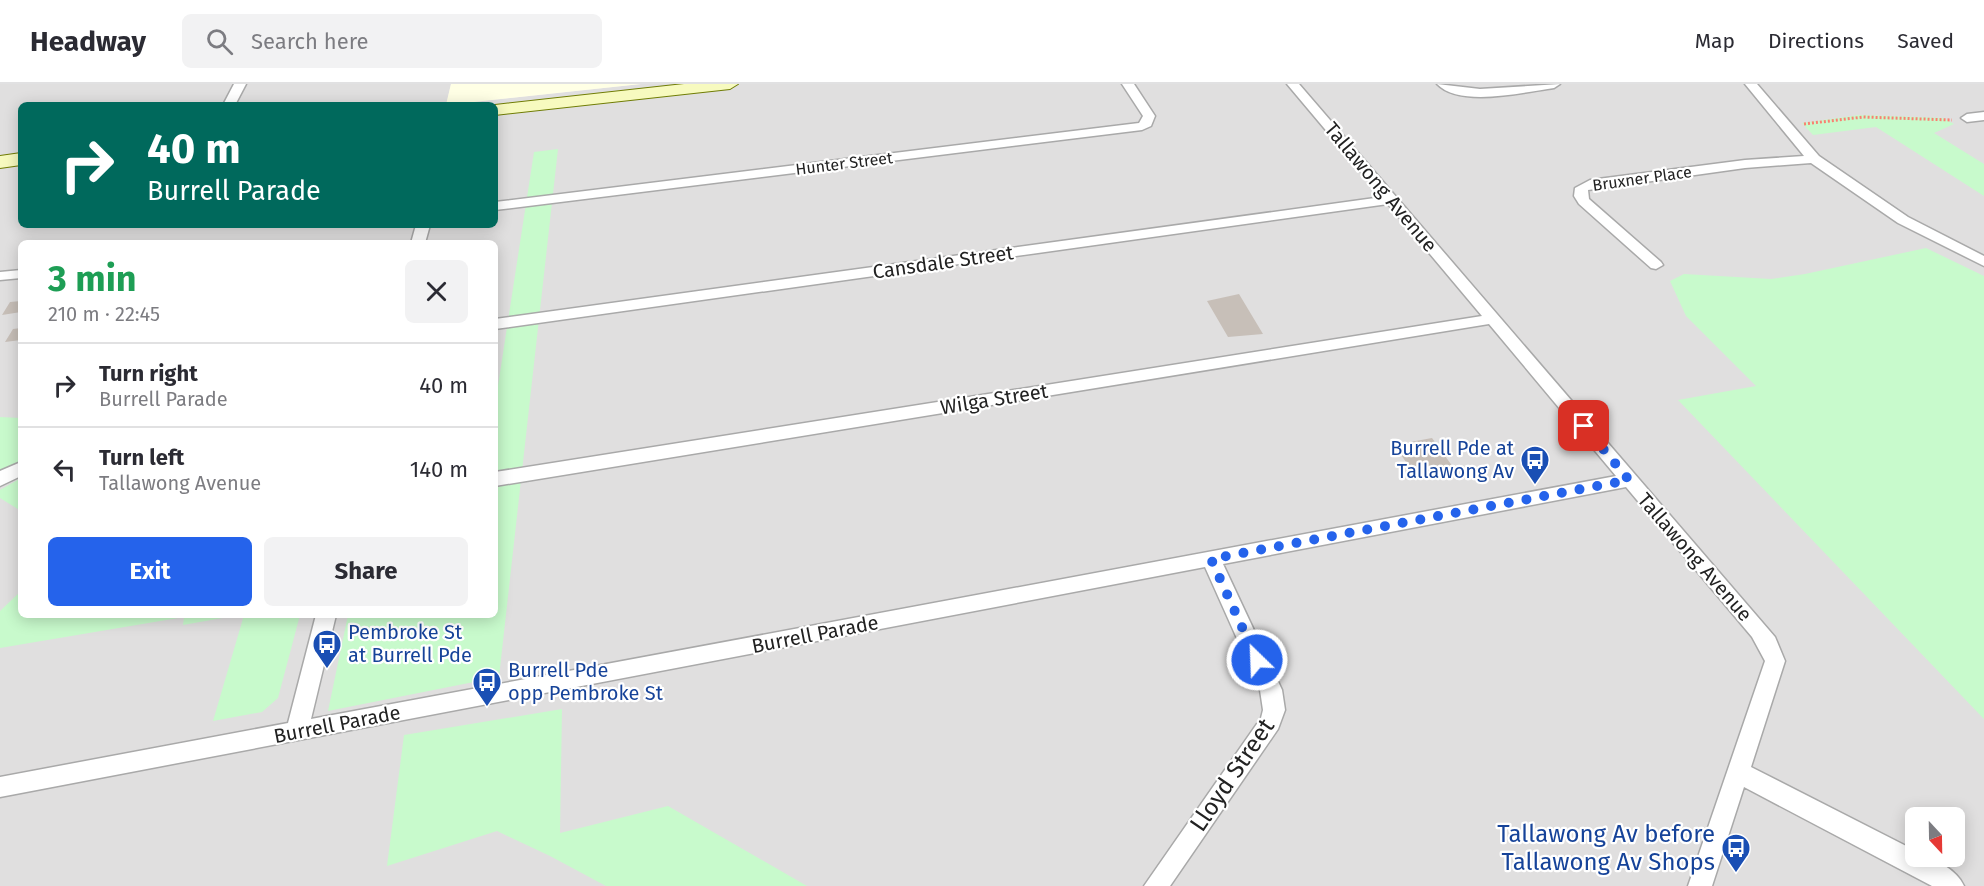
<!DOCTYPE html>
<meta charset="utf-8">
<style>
:root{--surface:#fff;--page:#f2f2f3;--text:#2b2b33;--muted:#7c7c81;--line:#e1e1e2;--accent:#2563eb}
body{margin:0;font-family:"Fira Sans",sans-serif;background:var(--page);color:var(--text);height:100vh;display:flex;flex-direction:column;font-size:22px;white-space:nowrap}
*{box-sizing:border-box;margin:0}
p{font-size:20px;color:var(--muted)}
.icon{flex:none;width:33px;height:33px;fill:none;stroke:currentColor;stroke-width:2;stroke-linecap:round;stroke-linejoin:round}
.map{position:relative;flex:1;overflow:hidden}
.sheet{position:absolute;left:18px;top:156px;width:480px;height:378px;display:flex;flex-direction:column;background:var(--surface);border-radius:9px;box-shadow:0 3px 15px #0003}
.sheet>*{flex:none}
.top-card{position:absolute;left:18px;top:18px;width:480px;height:126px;border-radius:9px;box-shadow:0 3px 15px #0003;background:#00695c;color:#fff;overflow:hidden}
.needle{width:39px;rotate:158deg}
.tools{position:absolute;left:1905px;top:723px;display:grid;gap:12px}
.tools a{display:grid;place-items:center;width:60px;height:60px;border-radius:9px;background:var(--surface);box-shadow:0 3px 15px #0003;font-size:30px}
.pin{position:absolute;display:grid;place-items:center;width:51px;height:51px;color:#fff;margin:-26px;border-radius:12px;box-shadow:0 3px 9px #0006}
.me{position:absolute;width:66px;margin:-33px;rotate:336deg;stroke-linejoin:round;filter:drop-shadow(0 0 4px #0008)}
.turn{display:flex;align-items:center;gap:21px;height:126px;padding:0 30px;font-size:27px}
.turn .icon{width:78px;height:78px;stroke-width:2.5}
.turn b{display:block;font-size:42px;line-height:51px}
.round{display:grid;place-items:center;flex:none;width:63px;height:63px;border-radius:9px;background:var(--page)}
.headline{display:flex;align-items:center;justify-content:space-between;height:102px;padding:0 30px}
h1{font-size:36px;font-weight:700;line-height:45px;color:#1e9e55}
.primary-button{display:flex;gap:12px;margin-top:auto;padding:12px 30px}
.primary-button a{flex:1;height:69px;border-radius:9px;background:var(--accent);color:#fff;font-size:24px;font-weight:700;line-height:69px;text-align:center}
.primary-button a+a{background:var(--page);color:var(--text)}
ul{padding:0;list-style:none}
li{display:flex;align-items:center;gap:18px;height:84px;padding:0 30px;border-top:2px solid var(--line)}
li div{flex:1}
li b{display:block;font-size:22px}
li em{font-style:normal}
header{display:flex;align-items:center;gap:36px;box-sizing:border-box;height:84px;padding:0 30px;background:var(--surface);border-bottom:2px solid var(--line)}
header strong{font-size:28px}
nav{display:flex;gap:33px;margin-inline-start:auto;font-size:21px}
.search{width:420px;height:54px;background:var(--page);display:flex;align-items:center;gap:15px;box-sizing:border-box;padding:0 21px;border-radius:9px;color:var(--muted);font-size:22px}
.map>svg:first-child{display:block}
.residential{fill:#e0dfdf;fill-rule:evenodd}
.education{fill:#ffffe5}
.park{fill:#c8facc}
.building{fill:#c7bfb8}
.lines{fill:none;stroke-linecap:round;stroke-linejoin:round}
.street-casing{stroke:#a9a9a9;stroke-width:3}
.secondary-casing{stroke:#707d05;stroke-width:2}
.path{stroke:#fa8072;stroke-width:3;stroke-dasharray:2 2;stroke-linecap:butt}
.street{fill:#fff;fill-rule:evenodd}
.secondary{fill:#f7fabf;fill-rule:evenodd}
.route{stroke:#2563eb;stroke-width:10;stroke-dasharray:0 18}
.labels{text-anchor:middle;stroke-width:4.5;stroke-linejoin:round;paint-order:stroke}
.far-street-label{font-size:16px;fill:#222;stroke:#fff}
.street-label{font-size:20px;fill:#222;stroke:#fff}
.transit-label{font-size:20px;fill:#164399;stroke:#fff;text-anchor:start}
.near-street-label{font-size:24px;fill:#222;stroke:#fff}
.near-transit-label{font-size:24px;fill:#164399;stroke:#fff;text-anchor:end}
</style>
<header>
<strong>Headway</strong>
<div class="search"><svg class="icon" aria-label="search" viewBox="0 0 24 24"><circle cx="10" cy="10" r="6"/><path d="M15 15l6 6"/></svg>Search here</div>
<nav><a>Map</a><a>Directions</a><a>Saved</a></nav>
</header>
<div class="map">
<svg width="1984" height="802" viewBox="0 0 1984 802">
<rect width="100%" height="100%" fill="#f2efe9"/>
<path class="residential" d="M 0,0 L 451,0 L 446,21 L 641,0 L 1984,0 L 1984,802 L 0,802 ZM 21,21 L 495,21 L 495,141 L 21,141 ZM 21,159 L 495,159 L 495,531 L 21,531 ZM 1916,734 L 1954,734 L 1954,772 L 1916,772 Z"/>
<path class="education" d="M 451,0 L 641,0 L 446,21 Z"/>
<path class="park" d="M 1859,31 L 1943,34 L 1954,40 L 1934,49 L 1984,80 L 1984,112 L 1876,43 L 1813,51 L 1802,39 Z
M 558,65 L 499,593 L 328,627 L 348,531 L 495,531 L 495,321 L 534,68 Z
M 1926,164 L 1984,192 L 1984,635 L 1678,316 L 1756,302 L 1686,232 L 1670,197 L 1684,190 L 1771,195 L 1805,190 Z
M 0,333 L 21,334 L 21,378 L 0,390 Z
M 21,394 L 21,427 L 0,414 L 0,406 Z
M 21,507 L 21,531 L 239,531 L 183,541 L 184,533 L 0,564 L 0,527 Z
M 244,531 L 300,531 L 278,614 L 262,628 L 213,637 Z
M 562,625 L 560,749 L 668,722 L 807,802 L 606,802 L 550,772 L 497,747 L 387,782 L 404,651 Z"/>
<path class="building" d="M 1239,210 L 1263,250 L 1228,253 L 1207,217 Z
M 21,217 L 21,228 L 2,231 L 10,218 Z
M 21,244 L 21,256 L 5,258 L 13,245 Z
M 1432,354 L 1453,383 L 1440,386 L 1444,390 L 1418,395 L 1394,361 Z"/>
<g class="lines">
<g class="street-casing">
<path id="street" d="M 234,0 L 246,0 L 235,21 L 223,21 Z
M 1122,0 L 1134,0 L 1155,32 L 1151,42 L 1142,46 L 495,126 L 495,118 L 1139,39 L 1143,32 Z
M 1287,0 L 1299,0 L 1775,553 L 1785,577 L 1751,683 L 1916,767 L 1916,772 C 1933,772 1957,786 1964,802 L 1932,802 L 1744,703 L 1712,802 L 1688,802 L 1765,577 L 1752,553 L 1626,403 L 1223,480 L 1282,606 L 1285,626 L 1278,645 L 1170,802 L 1144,802 L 1261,634 L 1263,626 L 1260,606 L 1205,483 L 0,713 L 0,693 L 288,639 L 316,531 L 336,531 L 311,635 L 1616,392 L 1489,240 L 495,402 L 495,388 L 1482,232 L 1388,120 L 495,245 L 495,235 L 1382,113 Z
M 1437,0 L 1480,5 L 1560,0 L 1554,4 C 1524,8 1460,24 1437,0 Z
M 1745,0 L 1757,0 L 1819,72 L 1908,133 L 1984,172 L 1984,182 L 1898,139 L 1811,79 L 1745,84 L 1588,106 L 1589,115 L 1661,178 L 1663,181 L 1656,185 L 1651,184 L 1579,120 L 1574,112 L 1575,104 L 1590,96 L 1745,76 L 1804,72 Z
M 1984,28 L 1984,36 L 1967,38 L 1961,34 L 1967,30 Z
M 416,141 L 430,141 L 425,159 L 411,159 Z
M 21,186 L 21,194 L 0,196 L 0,188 Z
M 21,378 L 21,392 L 0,402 L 0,387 Z"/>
</g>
<g class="secondary-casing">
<path id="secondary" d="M 684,0 L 738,0 L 730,5 L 495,31 L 495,21 Z
M 21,69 L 21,81 L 0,84 L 0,72 Z"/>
</g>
<path class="path" d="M 1804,40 L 1863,33 L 1952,36"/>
<use href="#street" class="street"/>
<use href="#secondary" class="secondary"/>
</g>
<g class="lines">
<path class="route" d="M 1257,576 L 1211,475 L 1629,396 L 1584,342"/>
</g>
<defs>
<g id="bus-pin" transform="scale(1.5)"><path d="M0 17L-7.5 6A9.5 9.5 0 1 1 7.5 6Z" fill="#1a4fb4" stroke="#fff"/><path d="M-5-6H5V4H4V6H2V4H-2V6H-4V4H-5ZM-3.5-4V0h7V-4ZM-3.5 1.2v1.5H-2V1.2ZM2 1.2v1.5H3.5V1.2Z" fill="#fff"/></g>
</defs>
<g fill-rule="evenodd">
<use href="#bus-pin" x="1535" y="376"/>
<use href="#bus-pin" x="327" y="560"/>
<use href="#bus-pin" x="487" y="598"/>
<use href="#bus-pin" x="1736" y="764"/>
</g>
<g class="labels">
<g class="far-street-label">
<text transform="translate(844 79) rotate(-7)" y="6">Hunter Street</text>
<text transform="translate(1642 94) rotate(-8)" y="6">Bruxner Place</text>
</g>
<g class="street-label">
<text transform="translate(1381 103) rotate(50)" y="7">Tallawong Avenue</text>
<text transform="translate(943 178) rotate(-8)" y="7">Cansdale Street</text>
<text transform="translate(994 315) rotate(-9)" y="7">Wilga Street</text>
<text transform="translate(1695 473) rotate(49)" y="7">Tallawong Avenue</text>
<text transform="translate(815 550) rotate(-11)" y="7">Burrell Parade</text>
<text transform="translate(337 640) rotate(-11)" y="7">Burrell Parade</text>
</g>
<g class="transit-label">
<text x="1514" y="371" text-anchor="end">Burrell Pde at<tspan x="1514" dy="23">Tallawong Av</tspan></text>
<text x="348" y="555">Pembroke St<tspan x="348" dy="23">at Burrell Pde</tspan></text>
<text x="508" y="593">Burrell Pde<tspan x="508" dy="23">opp Pembroke St</tspan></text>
</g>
<g class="near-street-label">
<text transform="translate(1232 691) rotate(-56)" y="8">Lloyd Street</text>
</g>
<g class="near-transit-label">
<text x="1715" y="758">Tallawong Av before<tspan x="1715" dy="28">Tallawong Av Shops</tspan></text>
</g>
</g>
</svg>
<div class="tools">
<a><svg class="needle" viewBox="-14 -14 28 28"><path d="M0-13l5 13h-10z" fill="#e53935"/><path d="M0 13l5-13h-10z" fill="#7c7c81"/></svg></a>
</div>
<div class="pin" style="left:1584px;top:342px;background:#d93025"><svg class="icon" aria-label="arrive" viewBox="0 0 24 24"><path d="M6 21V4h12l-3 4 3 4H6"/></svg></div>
<svg class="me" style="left:1257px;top:576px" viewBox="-20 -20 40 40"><circle r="17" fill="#2563eb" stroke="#fff" stroke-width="3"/><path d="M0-11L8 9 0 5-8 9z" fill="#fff"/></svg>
<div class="top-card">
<div class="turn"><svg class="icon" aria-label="right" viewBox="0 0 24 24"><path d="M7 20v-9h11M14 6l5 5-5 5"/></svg><div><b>40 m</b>Burrell Parade</div></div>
</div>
<section class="sheet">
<div class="headline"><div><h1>3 min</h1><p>210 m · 22:45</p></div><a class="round"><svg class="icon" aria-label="close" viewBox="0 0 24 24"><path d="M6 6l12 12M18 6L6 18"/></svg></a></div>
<ul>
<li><svg class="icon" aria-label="right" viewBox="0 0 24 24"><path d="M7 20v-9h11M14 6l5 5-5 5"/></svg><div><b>Turn right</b><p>Burrell Parade</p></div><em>40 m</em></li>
<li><svg class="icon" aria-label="left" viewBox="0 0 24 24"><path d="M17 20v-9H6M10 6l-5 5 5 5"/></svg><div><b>Turn left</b><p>Tallawong Avenue</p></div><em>140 m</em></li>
</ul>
<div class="primary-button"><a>Exit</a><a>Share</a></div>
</section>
</div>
